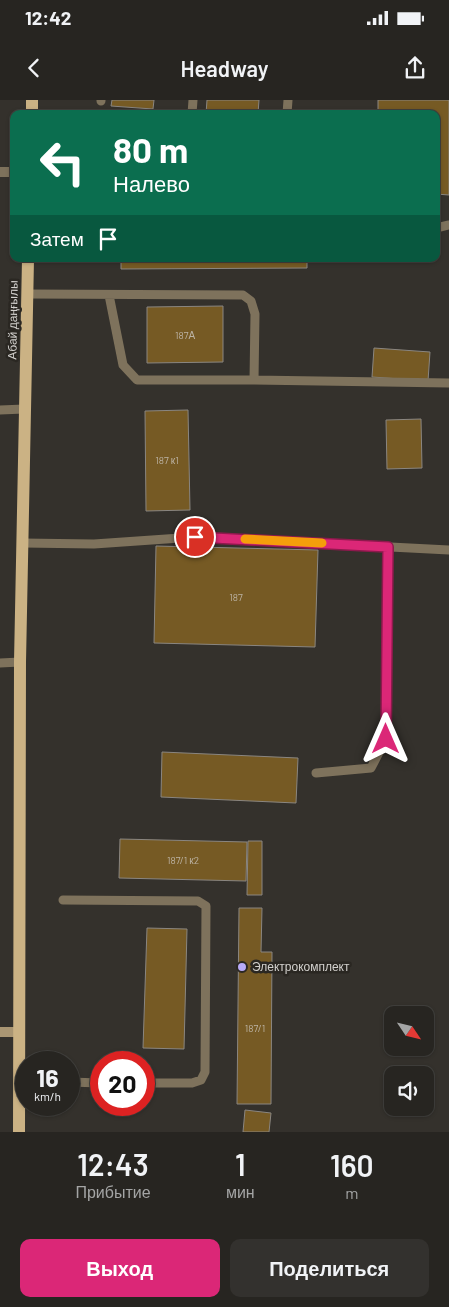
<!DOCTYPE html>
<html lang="ru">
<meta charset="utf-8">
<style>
:root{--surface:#272521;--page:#33312e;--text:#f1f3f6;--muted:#a4a5a5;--line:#43423f;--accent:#db2777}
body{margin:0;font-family:Barlow,sans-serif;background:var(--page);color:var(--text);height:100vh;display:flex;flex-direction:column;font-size:19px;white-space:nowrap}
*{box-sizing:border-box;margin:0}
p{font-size:16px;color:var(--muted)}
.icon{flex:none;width:28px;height:28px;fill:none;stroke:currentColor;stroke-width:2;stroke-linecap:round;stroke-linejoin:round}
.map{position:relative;height:1032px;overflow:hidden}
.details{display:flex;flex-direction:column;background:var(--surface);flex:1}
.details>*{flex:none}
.top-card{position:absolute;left:10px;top:10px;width:430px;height:152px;border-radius:10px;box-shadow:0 1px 4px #0004,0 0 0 1px var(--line);background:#0b6e4f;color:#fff;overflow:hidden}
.needle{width:32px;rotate:125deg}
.fabs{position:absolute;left:384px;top:906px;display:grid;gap:10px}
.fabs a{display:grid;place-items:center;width:50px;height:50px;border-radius:10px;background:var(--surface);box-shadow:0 1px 4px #0004,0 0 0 1px var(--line);font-size:25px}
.speed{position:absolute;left:15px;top:951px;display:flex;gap:10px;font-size:25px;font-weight:700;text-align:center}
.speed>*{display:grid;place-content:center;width:65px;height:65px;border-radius:50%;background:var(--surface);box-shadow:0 1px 4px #0004,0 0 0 1px var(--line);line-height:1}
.speed small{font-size:12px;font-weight:400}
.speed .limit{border:8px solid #d22;background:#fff;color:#111}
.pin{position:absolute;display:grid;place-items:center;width:42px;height:42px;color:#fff;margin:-21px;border:2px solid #fff;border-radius:50%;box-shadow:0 1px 5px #0007}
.me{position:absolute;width:55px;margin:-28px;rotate:0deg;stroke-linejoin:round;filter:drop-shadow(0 0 4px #0008)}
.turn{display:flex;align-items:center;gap:18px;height:105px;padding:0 20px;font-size:22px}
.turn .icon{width:65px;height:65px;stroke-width:2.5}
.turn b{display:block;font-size:35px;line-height:42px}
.then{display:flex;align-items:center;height:48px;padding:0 20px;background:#0003;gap:10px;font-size:19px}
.eta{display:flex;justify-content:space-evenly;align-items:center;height:85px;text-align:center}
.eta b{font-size:30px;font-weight:600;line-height:35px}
.cta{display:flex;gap:10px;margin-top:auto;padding:10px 20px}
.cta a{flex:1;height:58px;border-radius:10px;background:var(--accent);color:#fff;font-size:20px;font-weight:600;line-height:58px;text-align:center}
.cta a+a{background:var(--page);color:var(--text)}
.status{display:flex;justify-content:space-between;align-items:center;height:35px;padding:0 25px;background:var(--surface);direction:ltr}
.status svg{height:14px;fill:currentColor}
header{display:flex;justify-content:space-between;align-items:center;height:65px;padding:0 20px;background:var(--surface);font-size:22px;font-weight:600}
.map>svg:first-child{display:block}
.building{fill:#765a24;stroke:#8a8681}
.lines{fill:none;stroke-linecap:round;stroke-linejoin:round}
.lane{stroke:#7e725c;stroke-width:9}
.street{stroke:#7e725c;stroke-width:10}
.secondary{stroke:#aa9673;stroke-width:10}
.primary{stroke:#cbb284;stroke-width:12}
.route-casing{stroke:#8e194d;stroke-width:12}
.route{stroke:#db2777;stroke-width:9}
.slow{stroke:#f59e0b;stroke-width:9}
.poi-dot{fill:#b8abf7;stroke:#2a2722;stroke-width:2}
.labels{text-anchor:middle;stroke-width:5;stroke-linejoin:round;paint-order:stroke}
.number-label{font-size:10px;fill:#bcb3a4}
.street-label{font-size:12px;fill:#d3d1ce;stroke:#2a2722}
.poi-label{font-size:12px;fill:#d3d1ce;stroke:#2a2722;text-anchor:start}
</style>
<div class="status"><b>12:42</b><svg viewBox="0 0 49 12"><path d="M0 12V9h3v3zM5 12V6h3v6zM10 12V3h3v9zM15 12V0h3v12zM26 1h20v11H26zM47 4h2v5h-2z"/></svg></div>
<header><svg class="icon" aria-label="back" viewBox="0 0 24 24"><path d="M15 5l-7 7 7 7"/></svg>Headway<svg class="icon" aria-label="share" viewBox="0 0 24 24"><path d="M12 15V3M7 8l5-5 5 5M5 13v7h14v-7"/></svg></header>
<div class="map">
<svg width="449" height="1032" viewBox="0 0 449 1032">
<rect width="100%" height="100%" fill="#34312c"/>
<path class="building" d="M 112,0 L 154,0 L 153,9 L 111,6 Z
M 207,0 L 259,0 L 258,14 L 206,14 Z
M 378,0 L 449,0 L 449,95 L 436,94 L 436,14 L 378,14 Z
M 121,159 L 307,159 L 307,168 L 121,169 Z
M 223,206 L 223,262 L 147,263 L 147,207 Z
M 374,248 L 430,252 L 428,281 L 372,277 Z
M 188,310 L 190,410 L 146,411 L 145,311 Z
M 421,319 L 422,368 L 387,369 L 386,320 Z
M 156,446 L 318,450 L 315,547 L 154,543 Z
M 162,652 L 298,658 L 296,703 L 161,697 Z
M 120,739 L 247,742 L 246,781 L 119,778 Z
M 248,741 L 262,741 L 262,795 L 247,795 Z
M 239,808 L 262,808 L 261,852 L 272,852 L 271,1004 L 237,1004 Z
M 147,828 L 187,829 L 184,949 L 143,948 Z
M 245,1010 L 271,1013 L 269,1032 L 243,1032 Z"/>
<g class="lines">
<path class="lane" d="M 101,0 L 101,1
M 192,14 L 193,0
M 287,14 L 288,0
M 436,128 L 449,125
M 27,194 L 243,195 L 251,201 L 255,214 L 254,280 L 449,283
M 109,195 L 123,265 L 137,280 L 254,280
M 0,310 L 24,309
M 23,443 L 94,444 L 195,437 L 449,450
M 0,563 L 20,562
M 316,673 L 371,668 L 386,639 L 388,447
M 63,800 L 198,801 L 206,806 L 205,972 L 201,980 L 192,983 L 144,983
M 69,982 L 101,983"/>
<path class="street" d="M 0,72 L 14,72"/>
<path class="secondary" d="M 0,932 L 20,932"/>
<path class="primary" d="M 32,14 L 32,0
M 19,1032 L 20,562 L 28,159"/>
</g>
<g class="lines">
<g class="route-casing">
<path id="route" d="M 195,437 L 388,447 L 386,639"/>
</g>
<use href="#route" class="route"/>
<path class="slow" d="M 245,439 L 322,443"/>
</g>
<circle class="poi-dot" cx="242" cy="867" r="5"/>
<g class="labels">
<g class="number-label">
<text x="185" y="239">187А</text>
<text x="167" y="364">187 к1</text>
<text x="236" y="501">187</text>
<text x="183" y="764">187/1 к2</text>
<text x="255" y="932">187/1</text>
</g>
<g class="street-label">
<text transform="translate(13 220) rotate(-89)" y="4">Абай даңғылы</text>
</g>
<g class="poi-label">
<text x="252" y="871">Электрокомплект</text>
</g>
</g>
</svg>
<div class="fabs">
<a><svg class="needle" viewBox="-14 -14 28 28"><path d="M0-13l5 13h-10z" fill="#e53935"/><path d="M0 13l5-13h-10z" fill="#a4a5a5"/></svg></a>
<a><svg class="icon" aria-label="sound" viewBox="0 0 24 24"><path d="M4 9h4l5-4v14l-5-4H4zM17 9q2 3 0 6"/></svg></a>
</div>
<div class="speed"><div>16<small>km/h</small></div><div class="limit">20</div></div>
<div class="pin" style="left:195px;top:437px;background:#d93025"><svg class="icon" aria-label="arrive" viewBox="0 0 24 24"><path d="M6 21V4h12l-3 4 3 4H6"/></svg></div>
<svg class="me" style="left:386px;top:639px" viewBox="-20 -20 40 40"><path d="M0-17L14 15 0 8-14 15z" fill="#db2777" stroke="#fff" stroke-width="4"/></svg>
<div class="top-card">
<div class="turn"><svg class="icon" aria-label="left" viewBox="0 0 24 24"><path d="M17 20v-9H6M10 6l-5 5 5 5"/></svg><div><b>80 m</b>Налево</div></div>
<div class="then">Затем<svg class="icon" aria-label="arrive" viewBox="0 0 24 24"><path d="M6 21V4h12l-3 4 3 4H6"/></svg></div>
</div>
</div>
<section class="details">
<div class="eta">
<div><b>12:43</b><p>Прибытие</p></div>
<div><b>1</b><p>мин</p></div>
<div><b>160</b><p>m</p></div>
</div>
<div class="cta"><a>Выход</a><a>Поделиться</a></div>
</section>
